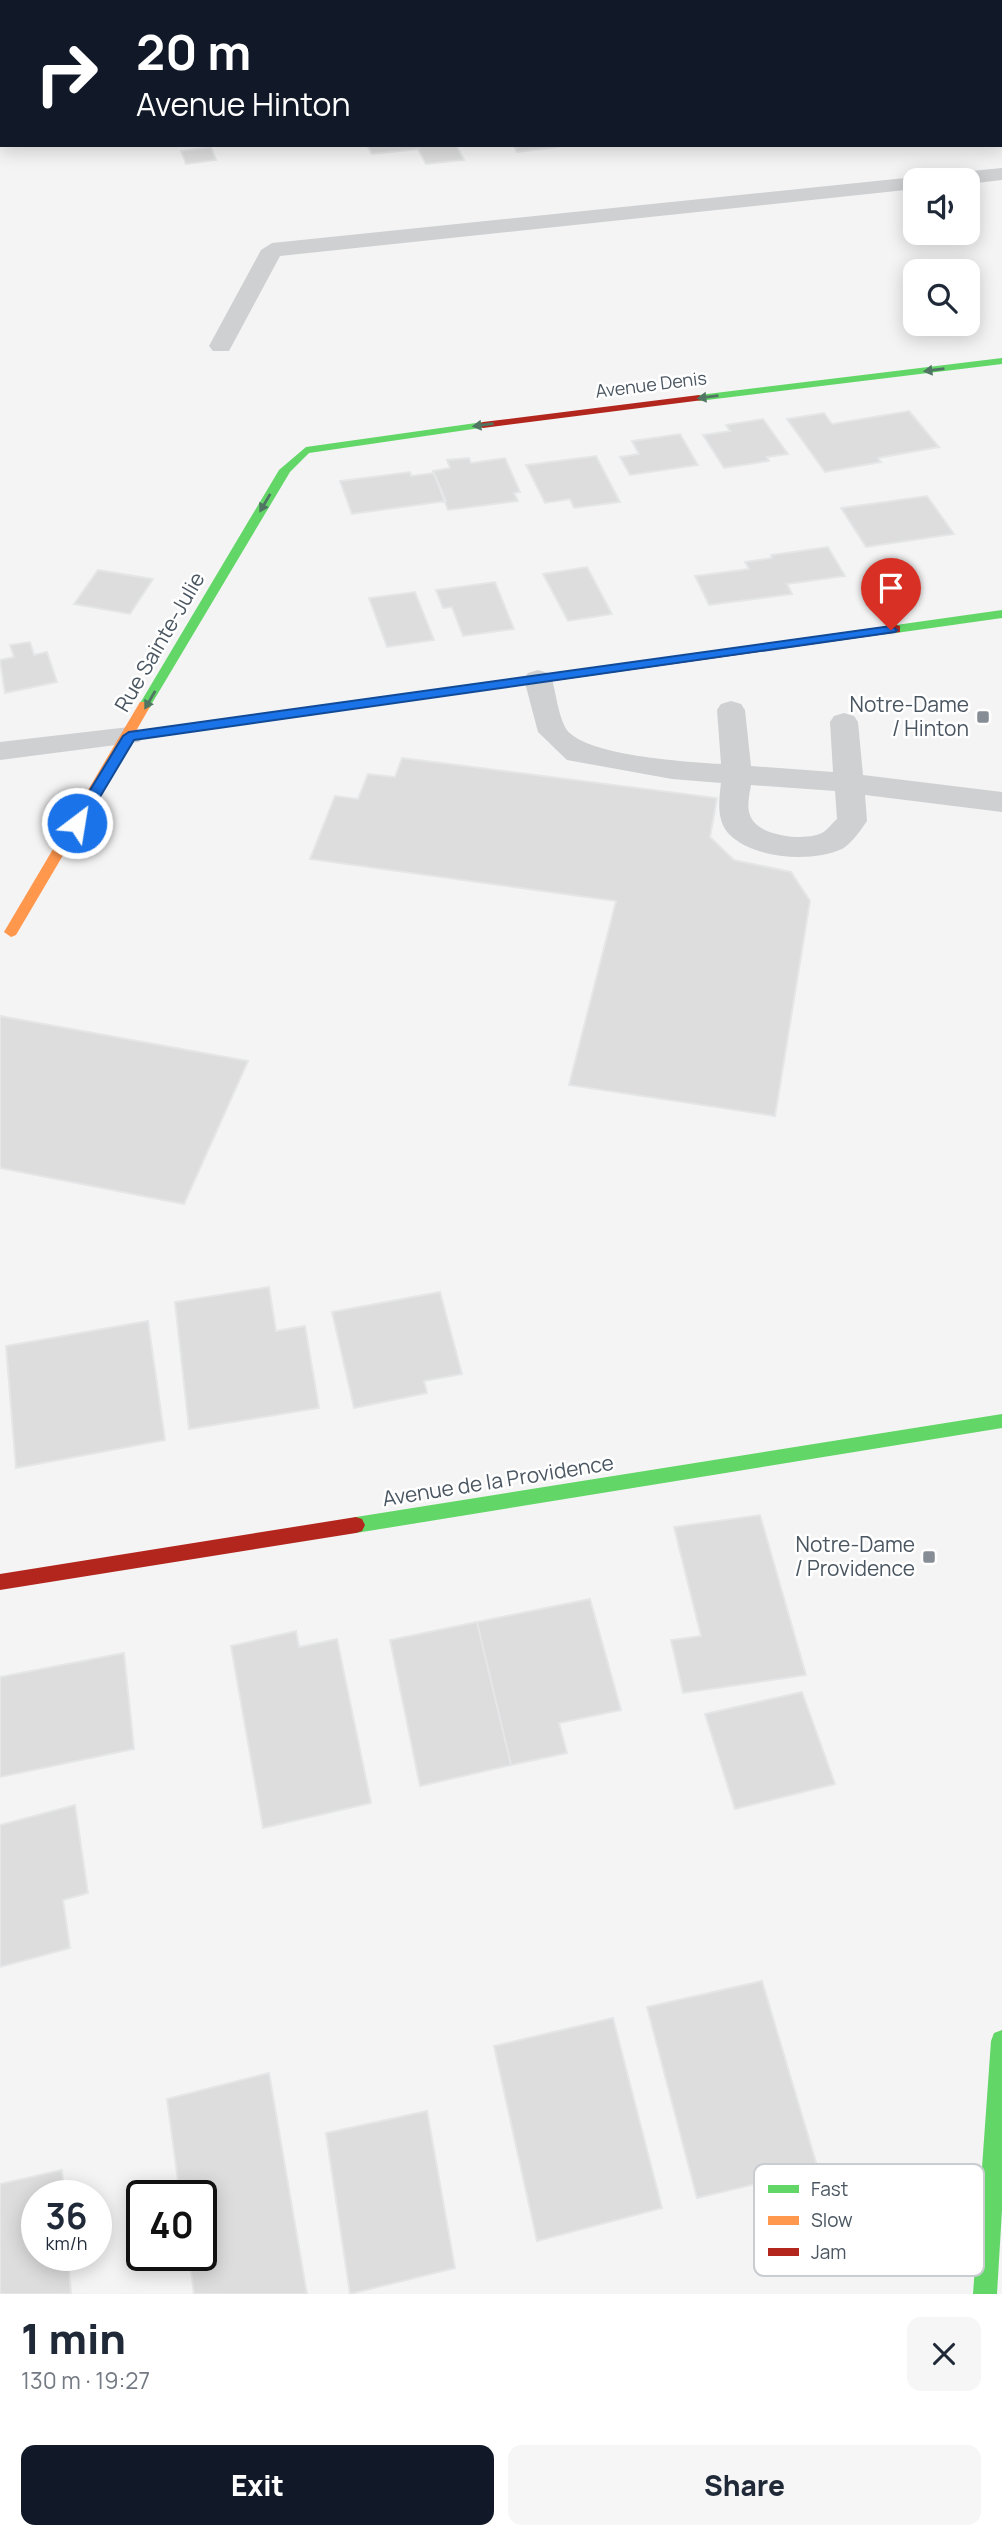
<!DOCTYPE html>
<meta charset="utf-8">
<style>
:root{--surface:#fff;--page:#f6f6f7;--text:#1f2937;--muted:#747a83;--accent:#111827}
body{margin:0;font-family:Manrope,sans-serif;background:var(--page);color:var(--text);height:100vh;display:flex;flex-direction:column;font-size:26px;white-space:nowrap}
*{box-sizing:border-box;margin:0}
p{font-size:23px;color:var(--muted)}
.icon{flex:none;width:38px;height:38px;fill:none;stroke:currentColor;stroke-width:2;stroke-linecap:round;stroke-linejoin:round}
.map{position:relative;height:2294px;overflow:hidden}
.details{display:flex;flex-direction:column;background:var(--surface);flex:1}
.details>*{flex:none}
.hud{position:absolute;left:0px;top:0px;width:1003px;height:147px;box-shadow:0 4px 18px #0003;background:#111827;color:#fff;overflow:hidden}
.fabs{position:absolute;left:903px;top:168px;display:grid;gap:14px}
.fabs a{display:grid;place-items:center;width:77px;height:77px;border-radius:14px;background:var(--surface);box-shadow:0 4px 18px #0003;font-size:35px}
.speed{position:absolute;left:21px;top:2180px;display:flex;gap:14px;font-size:35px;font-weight:700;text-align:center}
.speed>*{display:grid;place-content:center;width:91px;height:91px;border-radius:50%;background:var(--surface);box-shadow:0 4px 18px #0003;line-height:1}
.speed small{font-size:18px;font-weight:400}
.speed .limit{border:4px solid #111;border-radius:10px;background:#fff;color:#111}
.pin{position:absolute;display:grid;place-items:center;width:60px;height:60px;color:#fff;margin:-72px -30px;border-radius:50% 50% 50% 0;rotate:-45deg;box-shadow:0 0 7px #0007}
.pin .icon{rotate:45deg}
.me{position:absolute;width:77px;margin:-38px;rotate:31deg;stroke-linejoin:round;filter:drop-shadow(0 0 5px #0008)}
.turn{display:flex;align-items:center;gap:24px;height:147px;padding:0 21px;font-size:32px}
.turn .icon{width:91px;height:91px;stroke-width:2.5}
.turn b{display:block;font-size:49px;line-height:60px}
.round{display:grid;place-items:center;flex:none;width:74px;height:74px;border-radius:14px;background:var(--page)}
.overview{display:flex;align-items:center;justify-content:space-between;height:119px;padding:0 21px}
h1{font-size:42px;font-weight:800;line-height:52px}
.action{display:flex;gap:14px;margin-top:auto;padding:14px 21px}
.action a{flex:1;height:80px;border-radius:14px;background:var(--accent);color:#fff;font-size:28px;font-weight:800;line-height:80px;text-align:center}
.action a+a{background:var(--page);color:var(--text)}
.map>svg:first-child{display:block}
.building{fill:#ddddde;stroke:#e5e6e7;stroke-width:2}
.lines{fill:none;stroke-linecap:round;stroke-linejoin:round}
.lane{fill:#ced0d2;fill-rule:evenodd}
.street{fill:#ced0d2;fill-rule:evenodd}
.fast{fill:#63d668;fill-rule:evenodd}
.slow{fill:#ff974d;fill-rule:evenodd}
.jam{fill:#b3261e;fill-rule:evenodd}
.oneway{fill:#507663}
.route{fill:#1a73e8;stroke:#114b97;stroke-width:2}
.poi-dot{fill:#868d94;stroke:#fff;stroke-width:2.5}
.labels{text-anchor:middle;stroke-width:5;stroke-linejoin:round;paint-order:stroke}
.far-street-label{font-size:18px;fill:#4a5661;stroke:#fff}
.street-label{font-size:21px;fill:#4a5661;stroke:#fff}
.poi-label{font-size:21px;fill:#4a5661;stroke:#fff;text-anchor:end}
.key{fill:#fff;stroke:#c9ccd0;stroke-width:2}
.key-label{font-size:19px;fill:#4a5661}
</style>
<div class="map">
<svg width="1002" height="2294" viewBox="0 0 1002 2294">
<rect width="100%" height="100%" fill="#f4f4f4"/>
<path class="building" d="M 367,145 L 456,145 L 464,160 L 426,164 L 418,149 L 372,154 Z
M 513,145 L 557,145 L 558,147 L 517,152 Z
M 211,147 L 216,160 L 186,164 L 181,151 Z
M 909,411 L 939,447 L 878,458 L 881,462 L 825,472 L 787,419 L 824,413 L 832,424 Z
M 763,419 L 788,454 L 767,457 L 769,461 L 724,468 L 703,435 L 730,431 L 726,425 Z
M 680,434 L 698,465 L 630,475 L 620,457 L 639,454 L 632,441 Z
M 596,456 L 620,502 L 574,508 L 570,499 L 545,503 L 526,465 Z
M 469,458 L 471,463 L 505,458 L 520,492 L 514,493 L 518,501 L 448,510 L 433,471 L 450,468 L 447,460 Z
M 410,472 L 411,476 L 434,473 L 446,501 L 352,514 L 340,481 Z
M 927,496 L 954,534 L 866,547 L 841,508 Z
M 828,547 L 845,576 L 787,584 L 792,594 L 709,605 L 695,576 L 749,569 L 745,562 L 772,558 L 771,555 Z
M 587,567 L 612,614 L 568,621 L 543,574 Z
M 98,570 L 153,579 L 130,614 L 74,604 Z
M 495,582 L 514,629 L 463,636 L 452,607 L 443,608 L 436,590 Z
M 415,592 L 434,640 L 387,647 L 369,598 Z
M 30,642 L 34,655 L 47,652 L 57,682 L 5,693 L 0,660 L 14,657 L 10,645 Z
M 402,758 L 717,798 L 710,837 L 734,860 L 791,872 L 810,901 L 775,1116 L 569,1085 L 616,901 L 310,859 L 335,796 L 358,799 L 368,774 L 395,777 Z
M 0,1016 L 248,1061 L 184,1204 L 0,1168 Z
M 269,1287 L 276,1331 L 305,1326 L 319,1408 L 189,1429 L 175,1302 Z
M 440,1292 L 462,1374 L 424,1381 L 427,1393 L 354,1408 L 332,1312 Z
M 148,1321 L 165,1440 L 16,1468 L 6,1346 Z
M 760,1515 L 806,1675 L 683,1693 L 671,1640 L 701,1636 L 674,1527 Z
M 590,1599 L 621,1710 L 559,1723 L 567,1753 L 511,1765 L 477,1622 Z
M 477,1622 L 511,1765 L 420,1786 L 390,1640 Z
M 296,1631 L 299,1647 L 337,1639 L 371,1803 L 263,1828 L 231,1646 Z
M 124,1653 L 134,1749 L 0,1777 L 0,1677 Z
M 802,1692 L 835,1784 L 735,1809 L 705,1714 Z
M 75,1805 L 88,1893 L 63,1900 L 70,1948 L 0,1967 L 0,1825 Z
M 762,1981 L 818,2169 L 697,2198 L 647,2007 Z
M 613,2018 L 662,2208 L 537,2241 L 494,2046 Z
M 269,2073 L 307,2294 L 194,2294 L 189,2256 L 201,2256 L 201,2196 L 180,2196 L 167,2099 Z
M 427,2111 L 455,2268 L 350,2294 L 326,2133 Z
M 62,2170 L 64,2196 L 37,2196 L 37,2256 L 68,2256 L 71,2294 L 0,2294 L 0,2184 Z"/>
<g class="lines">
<path class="lane" d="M 136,0 L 154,0 L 135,2 Z
M 1002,168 L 1002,180 L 968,184 L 968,180 L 931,180 L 941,174 Z
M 915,177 L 924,180 L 915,180 L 915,189 L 280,256 L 229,351 L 213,351 L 209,346 L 261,250 L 272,243 Z
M 538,670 L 548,673 L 552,679 C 556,694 558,713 565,727 C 580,756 689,762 721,764 L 717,710 L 721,704 L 731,701 L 741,704 L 745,710 L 751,766 L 833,772 L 830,722 L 834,716 L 844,713 L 854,716 L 858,722 L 863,775 L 1002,792 L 1002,812 L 865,795 L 867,821 C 861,830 851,844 842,849 C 812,863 753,859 729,834 C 716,820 719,800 721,783 L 672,779 L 567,760 L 538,732 L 524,679 L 528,673 ZM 751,785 L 835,791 L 837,819 C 833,822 829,828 825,831 C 810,842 766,837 754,822 C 745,812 749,797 751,785 Z
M 129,727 L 139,730 L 144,736 L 139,742 L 0,760 L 0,742 Z"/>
<path class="street" d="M 1001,39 L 1002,39 L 1002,51 L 1001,51 Z"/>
<path class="fast" d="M 1002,358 L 1002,364 L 699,401 L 694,398 L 699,395 Z
M 483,422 L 489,425 L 487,427 L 309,453 L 290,472 L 151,705 L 150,708 L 140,708 L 139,705 L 279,470 L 306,447 Z
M 1002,610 L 1002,618 L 896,633 L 890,629 L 896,625 Z
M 1002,1414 L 1002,1428 L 356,1533 L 350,1531 L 347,1525 L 350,1519 L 356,1517 Z
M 1002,2030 L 1002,2210 L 997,2294 L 973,2294 L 991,2041 L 994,2033 Z"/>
<path class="slow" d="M 546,674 L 550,675 L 550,681 L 131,740 L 16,935 L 11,937 L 4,932 L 140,702 L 150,702 L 151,705 L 136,731 Z"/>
<path class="jam" d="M 699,395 L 704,398 L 703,400 L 483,428 L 477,425 L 483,422 Z
M 896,625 L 900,626 L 900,632 L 546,682 L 540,678 L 546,674 Z
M 356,1517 L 362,1519 L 365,1525 L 362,1531 L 356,1533 L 0,1590 L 0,1574 Z"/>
</g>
<defs><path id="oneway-solid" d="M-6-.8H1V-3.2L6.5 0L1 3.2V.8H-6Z" transform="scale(1.75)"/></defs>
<g class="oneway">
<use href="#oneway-solid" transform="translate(934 370) rotate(173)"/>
<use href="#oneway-solid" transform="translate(708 397) rotate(173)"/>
<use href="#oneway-solid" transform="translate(483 425) rotate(173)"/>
<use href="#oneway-solid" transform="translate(265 503) rotate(120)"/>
<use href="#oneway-solid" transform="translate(150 700) rotate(120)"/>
</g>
<path class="route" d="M 891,626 L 897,630 L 895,632 L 134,740 L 82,827 L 72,827 L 70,823 L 123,736 L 129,732 Z"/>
<g class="poi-dot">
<rect x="976" y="710" width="14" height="14" rx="3.5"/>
<rect x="922" y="1550" width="14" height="14" rx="3.5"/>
</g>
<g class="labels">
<g class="far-street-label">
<text transform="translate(651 385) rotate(-7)" y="6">Avenue Denis</text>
</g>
<g class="street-label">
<text transform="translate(160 642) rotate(-60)" y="7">Rue Sainte-Julie</text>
<text transform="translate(498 1481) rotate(-9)" y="7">Avenue de la Providence</text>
</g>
<g class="poi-label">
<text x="969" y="712">Notre-Dame<tspan x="969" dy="24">/ Hinton</tspan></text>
<text x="915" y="1552">Notre-Dame<tspan x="915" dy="24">/ Providence</tspan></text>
</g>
</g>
<rect x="754" y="2164" width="230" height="112" rx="10" class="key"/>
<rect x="768" y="2185" width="31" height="8" fill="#63d668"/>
<rect x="768" y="2216" width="31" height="9" fill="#ff974d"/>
<rect x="768" y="2248" width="31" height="8" fill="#b3261e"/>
<g class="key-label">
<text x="811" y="2196">Fast</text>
<text x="811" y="2227">Slow</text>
<text x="811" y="2259">Jam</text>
</g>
</svg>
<div class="fabs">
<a><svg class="icon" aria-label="sound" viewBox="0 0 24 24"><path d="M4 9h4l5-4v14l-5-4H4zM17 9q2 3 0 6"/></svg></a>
<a><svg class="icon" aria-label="search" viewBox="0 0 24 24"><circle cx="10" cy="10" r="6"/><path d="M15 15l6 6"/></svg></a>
</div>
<div class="speed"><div>36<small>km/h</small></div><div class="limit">40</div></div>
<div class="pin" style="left:891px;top:630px;background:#d93025"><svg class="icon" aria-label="arrive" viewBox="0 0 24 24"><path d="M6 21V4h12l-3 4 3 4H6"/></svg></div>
<svg class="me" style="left:77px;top:823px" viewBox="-20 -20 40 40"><circle r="17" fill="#1a73e8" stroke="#fff" stroke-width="3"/><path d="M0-11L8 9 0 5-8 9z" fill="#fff"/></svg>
<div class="hud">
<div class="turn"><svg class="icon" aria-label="right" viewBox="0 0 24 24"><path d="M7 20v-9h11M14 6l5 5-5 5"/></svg><div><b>20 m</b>Avenue Hinton</div></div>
</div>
</div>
<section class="details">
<div class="overview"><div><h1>1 min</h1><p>130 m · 19:27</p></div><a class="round"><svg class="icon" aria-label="close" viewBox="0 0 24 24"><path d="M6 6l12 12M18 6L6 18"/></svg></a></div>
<div class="action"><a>Exit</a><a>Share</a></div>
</section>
